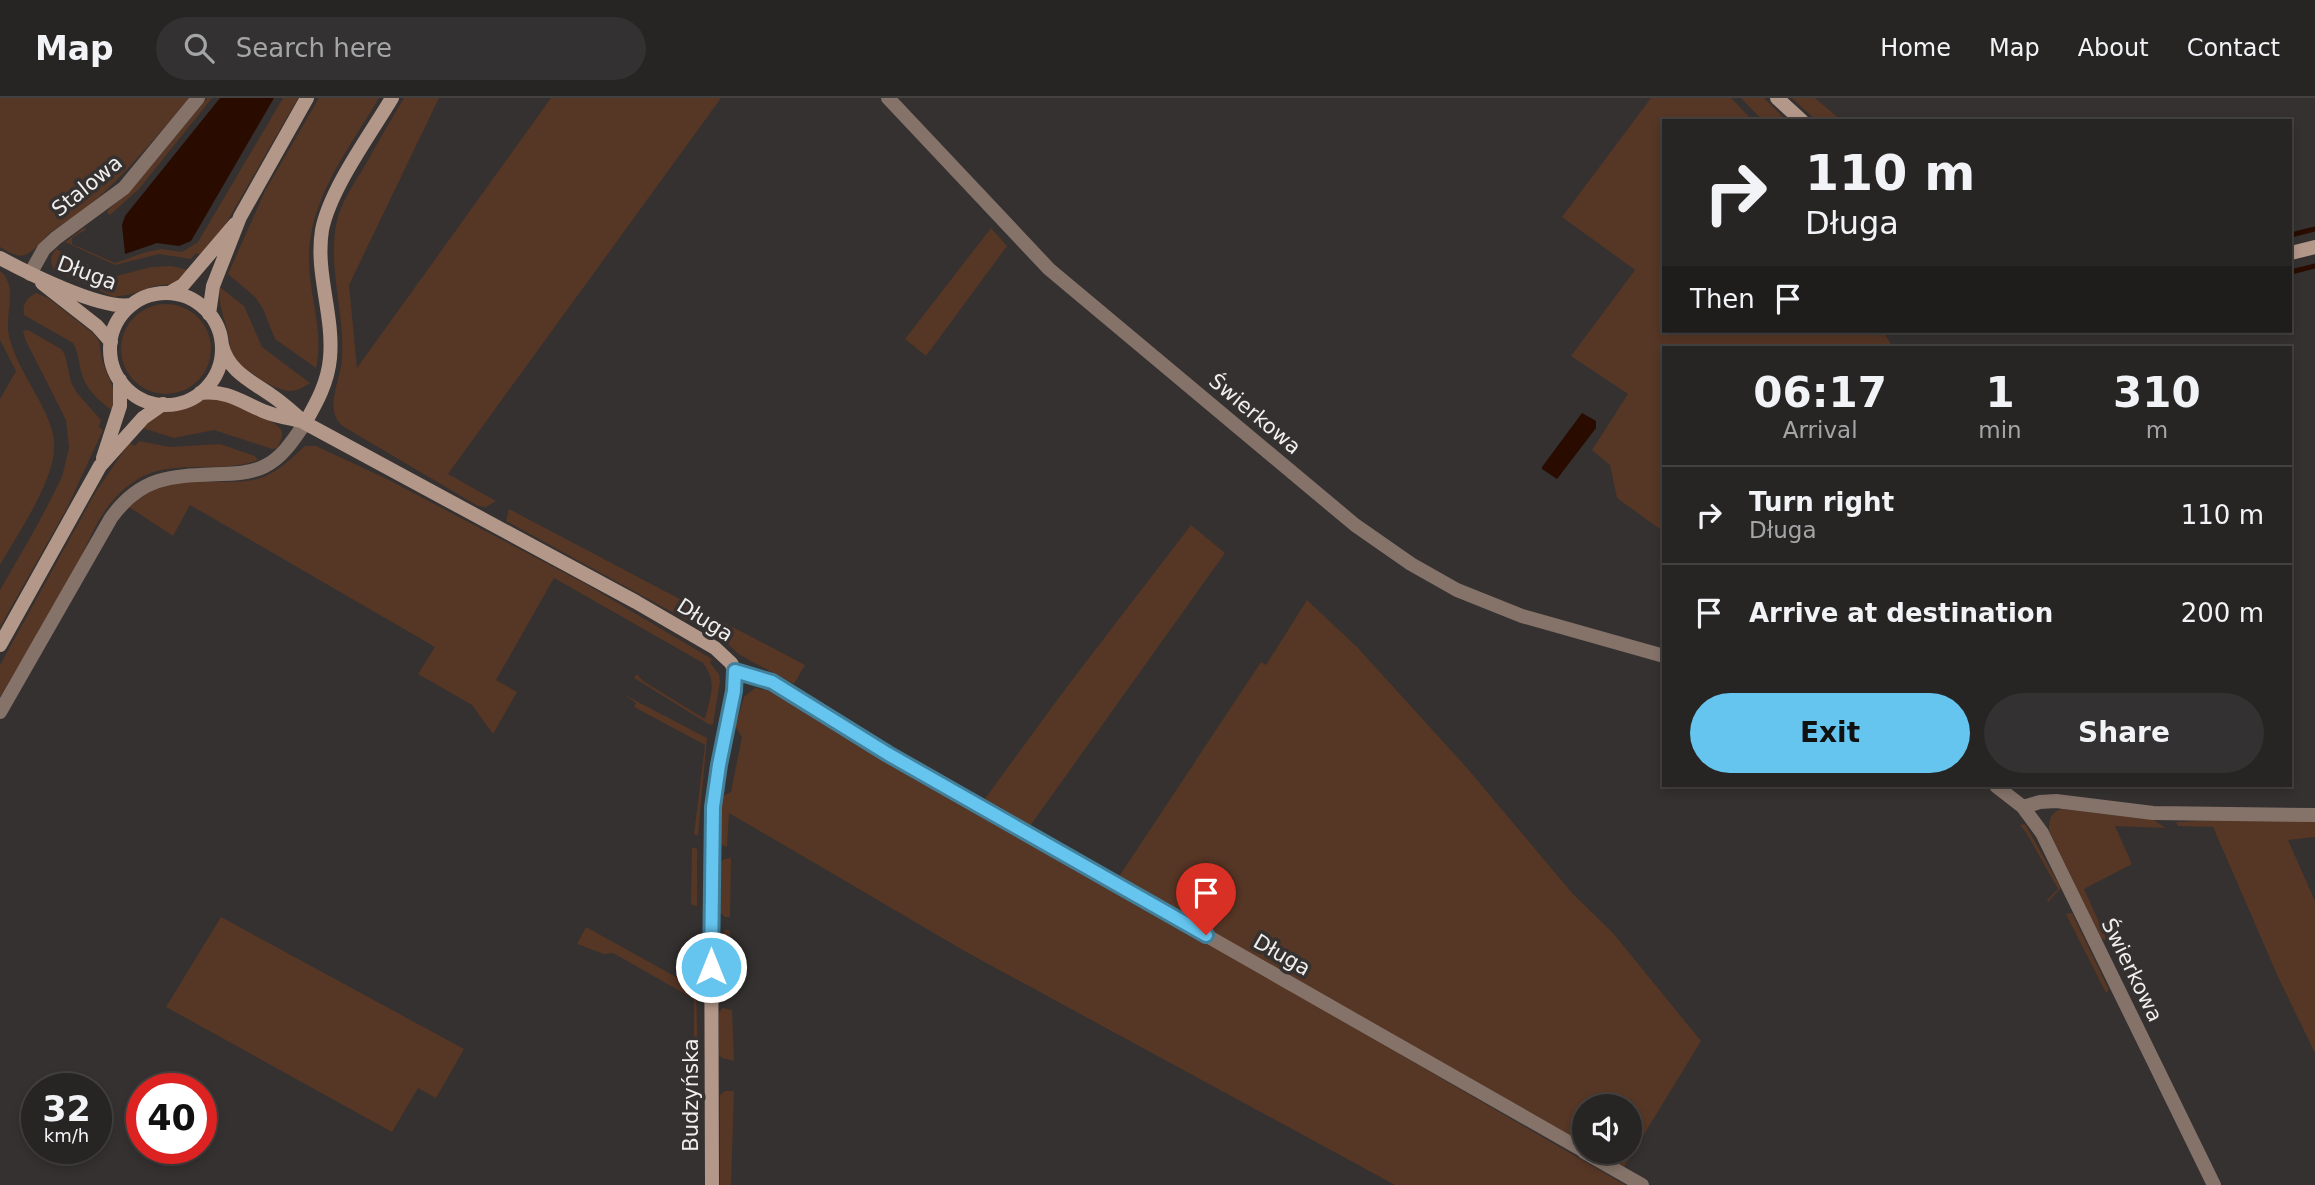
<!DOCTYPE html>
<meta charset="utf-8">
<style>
:root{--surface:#272524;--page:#333131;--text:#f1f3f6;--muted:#a4a5a6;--line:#434241;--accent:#65c5ef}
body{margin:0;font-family:"DejaVu Sans",sans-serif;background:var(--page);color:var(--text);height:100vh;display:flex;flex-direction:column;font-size:26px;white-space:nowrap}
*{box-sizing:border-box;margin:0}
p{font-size:23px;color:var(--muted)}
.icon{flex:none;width:38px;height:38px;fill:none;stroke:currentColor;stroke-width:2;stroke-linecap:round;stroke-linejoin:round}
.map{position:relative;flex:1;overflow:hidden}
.side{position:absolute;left:1662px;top:248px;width:630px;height:441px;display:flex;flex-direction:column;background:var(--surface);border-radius:0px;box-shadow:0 4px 10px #0003,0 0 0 2px var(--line)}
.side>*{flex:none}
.banner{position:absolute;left:1662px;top:21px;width:630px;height:214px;border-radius:0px;box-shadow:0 4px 10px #0003,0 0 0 2px var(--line);background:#272524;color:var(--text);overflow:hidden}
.fabs{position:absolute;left:1572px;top:996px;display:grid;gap:14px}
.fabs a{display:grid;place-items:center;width:70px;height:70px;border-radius:50%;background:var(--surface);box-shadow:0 4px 10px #0003,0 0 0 2px var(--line);font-size:35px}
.speed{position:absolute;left:21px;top:975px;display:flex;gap:14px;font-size:35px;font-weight:700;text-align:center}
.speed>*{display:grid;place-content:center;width:91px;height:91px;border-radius:50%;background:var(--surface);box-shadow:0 4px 10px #0003,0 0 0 2px var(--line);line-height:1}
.speed small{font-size:18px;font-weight:400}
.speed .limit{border:10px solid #d22;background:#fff;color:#111}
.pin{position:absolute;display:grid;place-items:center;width:60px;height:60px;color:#fff;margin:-72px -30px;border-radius:50% 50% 50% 0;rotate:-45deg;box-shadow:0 0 7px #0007}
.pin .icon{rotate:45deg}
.me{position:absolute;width:77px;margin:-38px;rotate:0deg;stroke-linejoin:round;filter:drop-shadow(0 0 5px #0008)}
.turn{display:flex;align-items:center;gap:24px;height:147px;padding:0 28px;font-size:32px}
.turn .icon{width:91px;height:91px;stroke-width:2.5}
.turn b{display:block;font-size:49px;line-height:60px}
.then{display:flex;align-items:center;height:66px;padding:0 28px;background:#0003;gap:14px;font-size:26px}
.eta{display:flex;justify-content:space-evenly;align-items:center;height:119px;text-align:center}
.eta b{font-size:42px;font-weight:600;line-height:49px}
.action{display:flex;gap:14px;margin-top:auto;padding:14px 28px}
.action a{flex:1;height:80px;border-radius:42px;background:var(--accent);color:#111;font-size:28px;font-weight:600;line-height:80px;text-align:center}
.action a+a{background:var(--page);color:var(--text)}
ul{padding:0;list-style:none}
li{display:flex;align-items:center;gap:21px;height:98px;padding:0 28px;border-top:2px solid var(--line)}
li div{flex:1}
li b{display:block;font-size:26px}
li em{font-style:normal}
header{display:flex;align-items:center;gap:42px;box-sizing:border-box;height:98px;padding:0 35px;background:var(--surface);border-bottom:2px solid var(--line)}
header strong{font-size:33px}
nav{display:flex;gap:38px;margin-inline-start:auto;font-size:24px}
.search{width:490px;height:63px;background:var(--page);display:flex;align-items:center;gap:18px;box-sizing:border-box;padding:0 24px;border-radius:38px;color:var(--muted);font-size:26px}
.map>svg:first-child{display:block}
.green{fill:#563625}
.water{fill:#290b00}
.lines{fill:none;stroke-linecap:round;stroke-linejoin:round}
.stream{stroke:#290b00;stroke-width:5}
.street{stroke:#85736a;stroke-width:14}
.secondary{stroke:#b39789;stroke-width:14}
.route-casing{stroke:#42809b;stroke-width:18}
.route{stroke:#65c5ef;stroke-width:12}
.labels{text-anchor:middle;stroke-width:7;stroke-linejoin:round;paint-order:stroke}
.street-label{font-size:21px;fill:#f1efee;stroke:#343130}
</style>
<header>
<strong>Map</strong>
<div class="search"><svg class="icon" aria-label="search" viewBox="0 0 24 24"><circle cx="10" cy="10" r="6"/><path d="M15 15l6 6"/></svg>Search here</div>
<nav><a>Home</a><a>Map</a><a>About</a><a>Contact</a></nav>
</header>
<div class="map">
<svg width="2315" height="1087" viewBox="0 0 2315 1087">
<rect width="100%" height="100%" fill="#343130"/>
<path class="green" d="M 0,0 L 189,0 C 157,38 127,75 90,107 C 77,118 62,125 50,135 C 42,142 35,153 25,157 C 17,160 7,153 0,149 Z
M 207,0 L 212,0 L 139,91 L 110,117 L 107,115 L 108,112 L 136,86 Z
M 283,0 L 298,0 L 220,136 L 201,157 L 196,155 L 191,161 L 159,156 L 115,167 L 65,144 L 84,130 L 87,131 L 72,140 L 72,146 L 115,165 L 146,154 L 162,151 L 182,154 L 198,144 Z
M 319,0 L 379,0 C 349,51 307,103 309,164 C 310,201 324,234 316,270 L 275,241 L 263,211 L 255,199 L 228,176 L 265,93 Z
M 404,0 L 439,0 L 349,187 L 357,270 L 551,0 L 721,0 L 448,376 L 496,403 L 486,409 L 478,408 L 344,329 C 322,313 341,282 342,260 C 345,216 328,171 336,127 C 340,106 353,87 364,69 C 377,46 390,23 404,0 Z
M 1651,0 L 1731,0 L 1753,23 L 1664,23 L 1664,233 L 1883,233 L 1893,250 L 1664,250 L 1664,434 L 1617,400 L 1610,367 L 1592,352 L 1628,296 L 1571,258 L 1635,172 L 1562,119 Z
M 1741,0 L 1764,0 L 1787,23 L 1763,23 Z
M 1792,0 L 1815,0 L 1842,23 L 1817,23 Z
M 991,130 L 1007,148 L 926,258 L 905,241 Z
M 56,151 L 113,179 L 151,169 L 171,168 L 189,172 L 173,186 L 154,188 L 132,196 L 114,199 L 54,172 C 50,163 50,159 56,151 Z
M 0,173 C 19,188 4,216 9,238 C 15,264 32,287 43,310 C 50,324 55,336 54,351 C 53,385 17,437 0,467 L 0,301 L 16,273 L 0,242 Z
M 220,189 L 244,208 L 262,249 L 310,285 C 304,289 298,293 290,293 C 275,293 242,271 234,259 C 229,251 230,241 227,232 C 223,216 218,206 220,189 Z
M 36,195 L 48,200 L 94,236 L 99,243 L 102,262 L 114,293 L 113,313 C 99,303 85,291 81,273 C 78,263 79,255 73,245 L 24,217 C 22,206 27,200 36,195 Z
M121 251a45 45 0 1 1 90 0a45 45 0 1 1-90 0Z
M 28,232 L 61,251 L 65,257 L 71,284 L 77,295 L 101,322 L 99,329 L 103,332 L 67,410 L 0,529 L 0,492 L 38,426 L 62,379 L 69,350 L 66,322 L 25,241 L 23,233 Z
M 209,300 L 217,300 C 230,306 279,321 282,334 C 283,340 279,346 277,350 L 272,351 L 214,332 L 174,340 L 142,330 C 164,306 163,319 188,309 C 195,307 202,302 209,300 Z
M 139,343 L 170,349 L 220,346 L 255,358 L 258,362 C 224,375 186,363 151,375 C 139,379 125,389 116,399 C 97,419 89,444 76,469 C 54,513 25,556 0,599 L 0,567 L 95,395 L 129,345 L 135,348 Z
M 305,348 L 316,348 L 387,381 L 584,485 L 712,561 L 710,565 L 719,576 L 720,583 L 713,626 L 710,627 L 634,580 L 637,576 L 643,583 L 705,621 C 710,598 718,585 703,565 L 554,480 L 496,582 L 517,594 L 493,636 L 472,607 L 418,576 L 435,549 L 190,407 L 173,438 L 129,409 C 139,401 148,393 160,388 C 190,377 225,389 257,381 C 277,376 290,361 305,348 Z
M 509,411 L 805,567 L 794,586 L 740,557 L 723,542 L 506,423 Z
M 1191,427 L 1225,455 L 1030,728 L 984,702 L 1066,590 Z
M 1307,502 L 1357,549 L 1467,670 L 1572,795 L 1613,835 L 1701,943 L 1624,1069 L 1597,1054 L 1629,1054 L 1629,1008 L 1584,1008 L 1584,1046 L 1118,780 L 1261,564 L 1266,567 Z
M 755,590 L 776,594 L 1625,1087 L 1395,1087 L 968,855 L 729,715 L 727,749 L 718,745 L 721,699 L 731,694 L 742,639 L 735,628 L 744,599 Z
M 623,596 L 707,640 L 698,738 L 694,736 L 705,647 L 634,609 L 636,605 Z
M 2062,711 L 2154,722 L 2166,730 L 2115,728 L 2132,766 L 2084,791 L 2107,842 L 2101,841 L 2049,733 C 2049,722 2050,714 2062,711 Z
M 2222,722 L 2315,723 L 2315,739 L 2288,742 L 2315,803 L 2315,955 L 2279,881 L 2213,729 L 2178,728 L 2176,724 Z
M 2025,726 L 2061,790 L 2048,804 L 2047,802 L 2058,791 L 2027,736 L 2020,727 Z
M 692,749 L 697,751 L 697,808 L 692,807 L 691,805 Z
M 731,760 L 730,819 L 725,819 L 719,814 L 719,766 L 724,761 Z
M 2072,815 L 2109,892 L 2106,895 L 2066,816 Z
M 221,819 L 464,951 L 436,1000 L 418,990 L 392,1034 L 166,909 Z
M 586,829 L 696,890 L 699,1007 L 694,1007 L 694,901 L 613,855 L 604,856 L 577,846 Z
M 725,832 L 730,832 L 730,897 L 721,897 L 719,893 L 720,838 Z
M 722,910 L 732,912 L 734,963 L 722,960 L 719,957 L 719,915 Z
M 725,993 L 734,993 L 731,1087 L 720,1087 L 720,997 Z"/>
<path class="water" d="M 220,0 L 274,0 L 191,143 L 179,148 L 157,145 L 125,156 L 122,127 L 125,118 Z
M 1582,315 L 1596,323 L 1596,330 L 1557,381 L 1542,371 L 1542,369 Z"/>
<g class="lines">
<path class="stream" d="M 2291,137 L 2315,131
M 2291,174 L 2315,168"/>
<path class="street" d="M 888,0 L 1049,171 L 1355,427 L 1411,466 L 1457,492 L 1522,518 L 1664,558
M 30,176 L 44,151 L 56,140 L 124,90 L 198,0
M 735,573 L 772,584 L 888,656 L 1584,1053
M 0,614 L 111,420 C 142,377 173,378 222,376 C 236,376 252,375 265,368 C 283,359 294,341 305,325
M 1996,688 L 2023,709 L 2042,735 L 2214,1087
M 2023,709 L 2040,704 L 2056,703 L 2153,715 L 2315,717
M 1584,1054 L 1642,1087"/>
<path class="secondary" d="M 1777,0 L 1802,23
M 2291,155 L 2315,149
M 0,160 C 28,175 101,212 131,207
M 42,185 L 97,228 L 111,244
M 169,195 L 183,187 L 235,126
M110 251a56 56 0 1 1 112 0a56 56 0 1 1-112 0Z
M 209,216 L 213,188 L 240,119 L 307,0
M 222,247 C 228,273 251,283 271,297 C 283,305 294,315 305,325 L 636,504 L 715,550 L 731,565 L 735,573 L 734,593 L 719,667 L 713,709 L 711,771 L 712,1087
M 200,295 C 226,292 240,303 263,313 C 275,318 288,320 301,323
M 305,325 C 317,304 328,284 330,260 C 334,217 315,175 322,132 C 330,91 370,37 392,0
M 103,360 L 120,308 L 120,282
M 0,547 L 100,368 L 143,320 L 163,306"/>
</g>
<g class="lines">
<g class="route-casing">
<path id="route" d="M 711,869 L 713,709 L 719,667 L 734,593 L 735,573 L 772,584 L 888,656 L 1206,837"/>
</g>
<use href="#route" class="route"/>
</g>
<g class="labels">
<g class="street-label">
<text transform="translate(87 88) rotate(-39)" y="7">Stalowa</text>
<text transform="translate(87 175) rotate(20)" y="7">Długa</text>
<text transform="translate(1255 316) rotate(40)" y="7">Świerkowa</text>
<text transform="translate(705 522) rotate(32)" y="7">Długa</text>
<text transform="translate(1282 857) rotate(30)" y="7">Długa</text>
<text transform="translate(2132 872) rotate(64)" y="7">Świerkowa</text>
<text transform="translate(691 997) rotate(-90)" y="7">Budzyńska</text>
</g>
</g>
</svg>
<div class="fabs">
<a><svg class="icon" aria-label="sound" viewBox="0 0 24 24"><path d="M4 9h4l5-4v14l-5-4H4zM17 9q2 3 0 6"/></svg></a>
</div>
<div class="speed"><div>32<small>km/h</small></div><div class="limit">40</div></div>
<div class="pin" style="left:1206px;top:837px;background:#d93025"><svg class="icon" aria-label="arrive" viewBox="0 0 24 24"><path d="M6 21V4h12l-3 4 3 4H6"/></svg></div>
<svg class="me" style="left:711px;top:869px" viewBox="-20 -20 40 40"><circle r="17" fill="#65c5ef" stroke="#fff" stroke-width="3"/><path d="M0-11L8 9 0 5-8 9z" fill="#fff"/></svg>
<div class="banner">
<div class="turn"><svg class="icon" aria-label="right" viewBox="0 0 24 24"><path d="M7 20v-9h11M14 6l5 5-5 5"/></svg><div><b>110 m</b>Długa</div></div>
<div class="then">Then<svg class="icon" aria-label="arrive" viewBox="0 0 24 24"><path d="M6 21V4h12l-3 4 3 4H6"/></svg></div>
</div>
<section class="side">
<div class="eta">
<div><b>06:17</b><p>Arrival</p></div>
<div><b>1</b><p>min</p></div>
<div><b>310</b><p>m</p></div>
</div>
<ul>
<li><svg class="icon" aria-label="right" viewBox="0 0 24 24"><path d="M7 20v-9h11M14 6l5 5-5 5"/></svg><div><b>Turn right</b><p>Długa</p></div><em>110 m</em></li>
<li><svg class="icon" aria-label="arrive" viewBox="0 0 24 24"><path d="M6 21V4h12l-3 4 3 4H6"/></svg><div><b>Arrive at destination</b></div><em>200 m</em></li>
</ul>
<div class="action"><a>Exit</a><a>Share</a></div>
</section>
</div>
